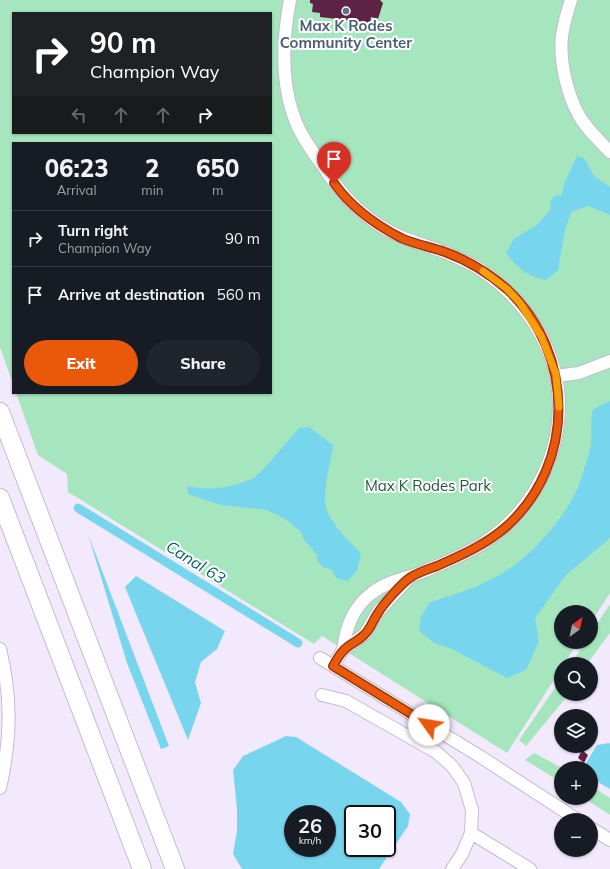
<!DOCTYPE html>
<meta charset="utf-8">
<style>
:root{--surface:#171b24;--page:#20242c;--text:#f1f3f6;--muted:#9ea1a6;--line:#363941;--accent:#ea580c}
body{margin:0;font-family:Mulish,sans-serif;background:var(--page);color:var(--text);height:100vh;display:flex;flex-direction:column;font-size:15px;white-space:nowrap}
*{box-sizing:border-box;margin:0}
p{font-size:13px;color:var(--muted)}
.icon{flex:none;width:22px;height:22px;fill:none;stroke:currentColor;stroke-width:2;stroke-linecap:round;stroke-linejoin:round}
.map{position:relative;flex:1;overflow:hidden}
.side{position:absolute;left:12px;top:142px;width:260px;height:252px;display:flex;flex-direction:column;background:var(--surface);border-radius:0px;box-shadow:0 1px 3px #0004}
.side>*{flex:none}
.top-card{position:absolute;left:12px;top:12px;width:260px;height:122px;border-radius:0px;box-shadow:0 1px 3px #0004;background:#202124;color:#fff;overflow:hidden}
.needle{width:26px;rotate:33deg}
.fabs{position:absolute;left:554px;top:605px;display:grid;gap:8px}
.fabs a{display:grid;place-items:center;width:44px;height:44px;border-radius:50%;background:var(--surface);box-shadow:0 1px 3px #0004;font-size:20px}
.speed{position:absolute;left:284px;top:805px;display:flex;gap:8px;font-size:20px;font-weight:700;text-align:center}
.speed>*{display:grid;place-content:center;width:52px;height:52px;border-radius:50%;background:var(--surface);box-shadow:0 1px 3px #0004;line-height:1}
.speed small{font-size:10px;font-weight:400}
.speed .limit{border:2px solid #111;border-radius:6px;background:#fff;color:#111}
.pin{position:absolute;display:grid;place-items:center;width:34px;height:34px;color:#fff;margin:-41px -17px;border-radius:50% 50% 50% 0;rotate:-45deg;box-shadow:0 0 4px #0007}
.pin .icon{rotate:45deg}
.me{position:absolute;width:44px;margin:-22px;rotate:302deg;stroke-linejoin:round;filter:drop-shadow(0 0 3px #0008)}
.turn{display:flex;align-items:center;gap:14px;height:84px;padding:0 12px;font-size:18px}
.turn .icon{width:52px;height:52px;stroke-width:2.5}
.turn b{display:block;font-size:28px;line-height:34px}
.lanes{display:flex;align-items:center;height:38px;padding:0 12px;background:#0003;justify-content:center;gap:20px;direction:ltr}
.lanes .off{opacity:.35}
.eta{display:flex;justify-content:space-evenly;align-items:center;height:68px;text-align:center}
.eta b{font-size:24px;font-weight:800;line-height:28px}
.primary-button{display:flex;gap:8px;margin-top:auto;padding:8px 12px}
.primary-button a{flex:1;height:46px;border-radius:24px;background:var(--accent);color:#fff;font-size:16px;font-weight:800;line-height:46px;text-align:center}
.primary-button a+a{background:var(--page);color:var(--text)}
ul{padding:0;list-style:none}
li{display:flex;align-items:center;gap:12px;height:56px;padding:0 12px;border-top:1px solid var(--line)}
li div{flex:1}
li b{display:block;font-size:15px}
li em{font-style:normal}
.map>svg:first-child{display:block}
.green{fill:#a6e6be;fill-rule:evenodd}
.water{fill:#77d6ee;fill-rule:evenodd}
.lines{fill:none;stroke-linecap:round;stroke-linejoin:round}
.canal{stroke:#77d6ee;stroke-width:9}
.building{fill:#5e2245}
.minor-casing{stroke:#c6bad1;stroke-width:14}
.highway-casing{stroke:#c6bad1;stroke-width:20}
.minor{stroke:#fff;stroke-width:12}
.highway{stroke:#fff;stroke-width:18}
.route-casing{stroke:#983908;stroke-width:10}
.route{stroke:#ea580c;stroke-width:7}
.slow{stroke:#f59e0b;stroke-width:7}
.service-dot{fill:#5c6f8a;stroke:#fff;stroke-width:1.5}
.labels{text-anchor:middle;stroke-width:4;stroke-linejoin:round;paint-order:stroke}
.service-label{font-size:15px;font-weight:bold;fill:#4e5e75;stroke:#fff}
.park-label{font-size:15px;fill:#21573a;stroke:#fff}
.water-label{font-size:16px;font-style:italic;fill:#095e6e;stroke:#fff}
</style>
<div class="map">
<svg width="610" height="869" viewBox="0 0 610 869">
<rect width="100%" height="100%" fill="#f3e9fc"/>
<path class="green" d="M 0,0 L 610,0 L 610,593 L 591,622 L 591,612 L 561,612 L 561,642 L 578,642 L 564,664 L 561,664 L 561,669 L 507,753 L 322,636 L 314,644 L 68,492 L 67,474 L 38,455 L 16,393 L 271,393 L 271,143 L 13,143 L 13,384 L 0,347 ZM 13,13 L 271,13 L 271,133 L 13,133 Z
M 610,604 L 610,633 L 587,664 L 571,664 L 585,642 L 591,642 L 591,633 Z
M 561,679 L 561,694 L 569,694 L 526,746 L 519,740 Z
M 534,753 L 562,768 L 561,782 L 525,760 Z
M 591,786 L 610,798 L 610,815 L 584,798 L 591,798 Z"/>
<path class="water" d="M 577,156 L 584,158 L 594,176 L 610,187 L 610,215 L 588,206 L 571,212 L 565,230 L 558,270 L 546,280 C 527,276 517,268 506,253 L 514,239 L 538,224 L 551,209 L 550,203 L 554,196 L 562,195 L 564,184 Z
M 610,401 L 610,538 L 566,575 L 535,618 L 539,641 L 526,670 L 507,678 L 452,649 L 434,643 L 419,631 L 421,617 L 430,602 C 485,586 521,570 556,523 C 569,507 579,489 584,469 C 587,460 591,449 591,440 C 592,429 590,420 593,409 Z
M 309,427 L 333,445 C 331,462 320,498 328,513 C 335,528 350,542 361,553 L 357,570 L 348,581 L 336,578 L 331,569 L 323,567 L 317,561 L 317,555 L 304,540 L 301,532 L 284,518 L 267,510 L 221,505 L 188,494 L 187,486 C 208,491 232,488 253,478 C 262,473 290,438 299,428 Z
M 88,534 L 169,746 L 161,749 L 127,663 Z
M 136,576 L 225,631 L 217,649 L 201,662 L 195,682 L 201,703 L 188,740 L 125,587 Z
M 286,736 L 296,737 L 401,802 L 410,814 L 408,826 L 379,869 L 242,869 L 233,854 L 237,831 L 237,809 L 233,770 L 243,756 ZM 293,814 L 327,814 L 327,848 L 293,848 ZM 353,814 L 387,814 L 387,848 L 353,848 Z
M 609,743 L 610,744 L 610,789 L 591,778 L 591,768 L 583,768 L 597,745 Z"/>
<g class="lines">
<path class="canal" d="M 78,508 L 298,643"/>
</g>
<path class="building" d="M 310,0 L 380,0 L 383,3 L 378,19 L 371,17 L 370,23 L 320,17 L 320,13 L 312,12 L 313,4 L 310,3 Z
M 582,750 L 588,755 L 584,763 L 578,758 Z"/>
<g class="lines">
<g class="minor-casing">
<path id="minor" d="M 290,0 C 282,42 280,87 298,127 C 305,142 315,155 324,168 C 341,193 354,208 379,225 C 401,240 425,244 449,254 C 459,259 471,263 481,270 C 527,301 559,350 559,407 C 558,463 529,514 482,544 C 464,555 444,563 425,571 C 407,579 388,580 372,593 C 353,607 346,627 343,650
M 571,0 C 567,12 564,23 562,36 C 559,63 569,106 587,127 C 594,136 602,143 610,152
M 556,376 L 579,373 L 610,361
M 0,649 C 12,697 11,740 0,788
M 320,658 L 481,757 L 578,820
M 333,666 L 343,650 L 365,634 L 378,612 L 410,577
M 322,695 L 346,701 L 436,752 L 452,766 L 464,783 L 472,810 L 471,833 L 462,854 L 452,869
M 591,828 L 610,840
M 471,833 L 530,869"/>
</g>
<g class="highway-casing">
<path id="highway" d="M 0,412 L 175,869
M 0,498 L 142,869"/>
</g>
<use href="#minor" class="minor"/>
<use href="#highway" class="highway"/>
</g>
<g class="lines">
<g class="route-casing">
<path id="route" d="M 334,183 C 350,206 376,225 401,238 C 415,244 430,247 445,252 C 467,260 490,274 508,290 C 575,354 576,463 507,526 C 487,544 462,555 437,566 C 429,569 419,572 411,577 C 402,583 384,603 378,613 C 373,620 371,628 365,634 C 359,641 349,644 343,651 C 339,655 336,661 333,666 L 429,725"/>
</g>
<use href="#route" class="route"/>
<path class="slow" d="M 483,271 L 507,289 L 520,303 L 541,336 L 556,374 L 559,407"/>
</g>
<circle class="service-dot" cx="346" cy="11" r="4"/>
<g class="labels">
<g class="service-label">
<text x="346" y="31">Max K Rodes<tspan x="346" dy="17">Community Center</tspan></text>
</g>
<g class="park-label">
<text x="428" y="491">Max K Rodes Park</text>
</g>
<g class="water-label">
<text transform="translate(196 562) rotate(32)" y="6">Canal 63</text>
</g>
</g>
</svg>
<div class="fabs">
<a><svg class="needle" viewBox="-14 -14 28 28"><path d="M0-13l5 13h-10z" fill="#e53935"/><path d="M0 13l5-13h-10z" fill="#9ea1a6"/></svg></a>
<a><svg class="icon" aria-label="search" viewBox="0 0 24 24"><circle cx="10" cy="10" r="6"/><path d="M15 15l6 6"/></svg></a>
<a><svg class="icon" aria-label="layers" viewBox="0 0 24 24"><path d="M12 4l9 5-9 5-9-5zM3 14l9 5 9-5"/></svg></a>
<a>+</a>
<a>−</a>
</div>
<div class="speed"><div>26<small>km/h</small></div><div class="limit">30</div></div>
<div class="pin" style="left:334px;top:183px;background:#d93025"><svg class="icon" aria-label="arrive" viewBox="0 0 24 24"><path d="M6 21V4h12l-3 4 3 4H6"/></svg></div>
<svg class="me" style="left:429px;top:725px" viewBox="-20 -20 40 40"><circle r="19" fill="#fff"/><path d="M0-13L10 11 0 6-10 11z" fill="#ea580c"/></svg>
<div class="top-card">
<div class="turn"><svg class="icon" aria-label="right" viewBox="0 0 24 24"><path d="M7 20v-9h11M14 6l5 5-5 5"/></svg><div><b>90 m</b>Champion Way</div></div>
<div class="lanes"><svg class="icon off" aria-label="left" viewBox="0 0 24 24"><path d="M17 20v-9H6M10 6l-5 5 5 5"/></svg><svg class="icon off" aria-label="ahead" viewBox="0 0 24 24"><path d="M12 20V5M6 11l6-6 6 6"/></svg><svg class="icon off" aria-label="ahead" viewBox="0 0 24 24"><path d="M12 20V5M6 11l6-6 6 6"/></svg><svg class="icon" aria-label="right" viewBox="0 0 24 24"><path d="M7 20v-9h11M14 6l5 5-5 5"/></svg></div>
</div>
<section class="side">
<div class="eta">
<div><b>06:23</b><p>Arrival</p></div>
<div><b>2</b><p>min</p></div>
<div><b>650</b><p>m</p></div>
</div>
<ul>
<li><svg class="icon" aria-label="right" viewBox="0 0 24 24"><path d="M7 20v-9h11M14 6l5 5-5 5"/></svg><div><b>Turn right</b><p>Champion Way</p></div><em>90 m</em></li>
<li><svg class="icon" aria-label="arrive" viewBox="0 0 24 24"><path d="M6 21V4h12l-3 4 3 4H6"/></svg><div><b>Arrive at destination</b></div><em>560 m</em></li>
</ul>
<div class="primary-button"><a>Exit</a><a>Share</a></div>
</section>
</div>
